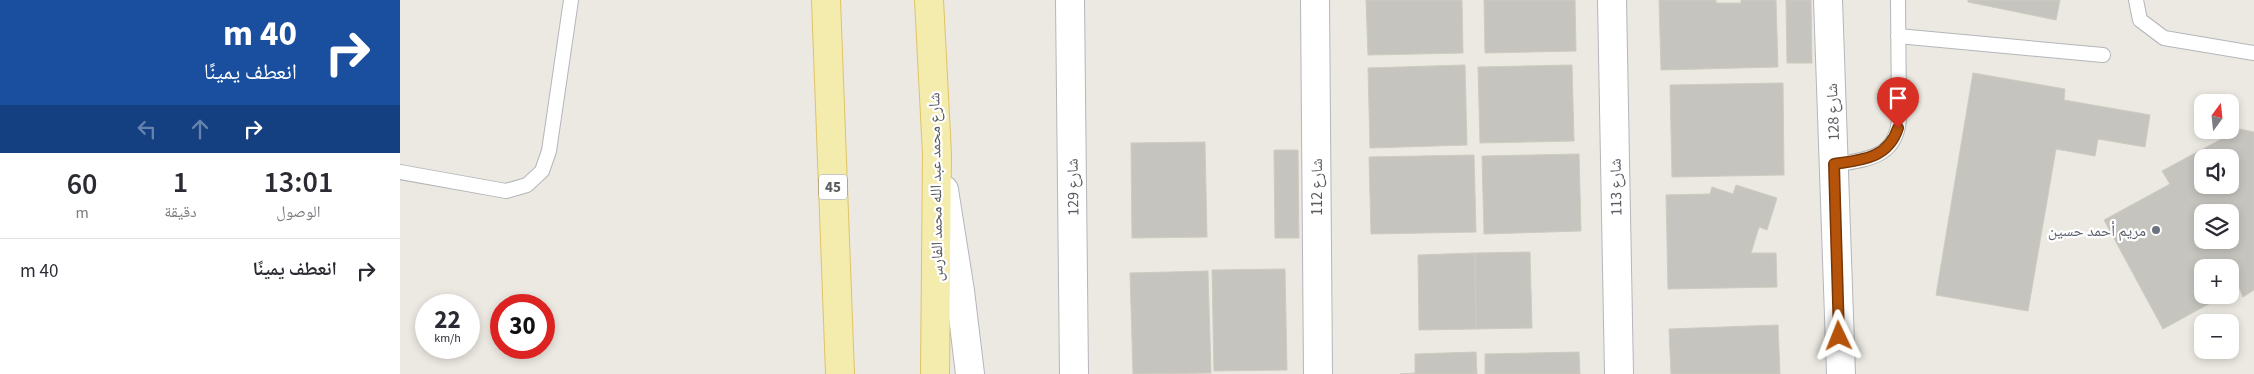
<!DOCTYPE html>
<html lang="ar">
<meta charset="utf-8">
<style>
:root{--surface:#fff;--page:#f2f2f3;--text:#2b2b33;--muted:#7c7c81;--line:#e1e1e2}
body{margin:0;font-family:"Source Sans 3","Noto Naskh Arabic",sans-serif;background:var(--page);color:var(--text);direction:rtl;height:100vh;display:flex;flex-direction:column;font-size:19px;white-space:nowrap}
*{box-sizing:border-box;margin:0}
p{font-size:16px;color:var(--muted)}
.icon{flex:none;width:28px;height:28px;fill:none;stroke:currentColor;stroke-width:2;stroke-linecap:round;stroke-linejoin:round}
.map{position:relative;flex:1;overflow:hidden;direction:ltr}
.sheet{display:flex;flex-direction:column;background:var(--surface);width:400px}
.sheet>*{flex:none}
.banner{background:#1a4fa0;color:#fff;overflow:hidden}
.needle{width:32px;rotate:15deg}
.buttons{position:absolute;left:1794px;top:94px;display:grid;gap:10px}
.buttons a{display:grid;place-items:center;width:45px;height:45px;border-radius:10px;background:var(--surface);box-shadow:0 2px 8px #0003;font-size:25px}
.speed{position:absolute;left:15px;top:294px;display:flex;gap:10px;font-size:25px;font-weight:700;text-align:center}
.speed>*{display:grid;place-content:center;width:65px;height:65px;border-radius:50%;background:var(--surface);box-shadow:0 2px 8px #0003;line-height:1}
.speed small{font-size:12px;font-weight:400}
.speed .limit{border:8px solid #d22;background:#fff;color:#111}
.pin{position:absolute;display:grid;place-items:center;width:42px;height:42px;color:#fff;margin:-51px -21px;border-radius:50% 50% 50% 0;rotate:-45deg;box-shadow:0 0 5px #0007}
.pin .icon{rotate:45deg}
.me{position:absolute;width:55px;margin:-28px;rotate:358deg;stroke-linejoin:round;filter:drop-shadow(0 0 4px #0008)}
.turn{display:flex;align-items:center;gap:18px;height:105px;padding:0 20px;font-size:22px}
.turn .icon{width:65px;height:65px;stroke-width:2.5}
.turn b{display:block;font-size:35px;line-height:42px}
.lanes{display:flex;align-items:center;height:48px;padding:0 20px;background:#0003;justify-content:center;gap:25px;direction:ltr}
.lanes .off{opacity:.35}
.eta{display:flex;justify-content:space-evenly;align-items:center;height:85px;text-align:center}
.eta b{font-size:30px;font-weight:600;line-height:35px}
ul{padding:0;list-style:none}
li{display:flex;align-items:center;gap:15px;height:65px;padding:0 20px;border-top:1px solid var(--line)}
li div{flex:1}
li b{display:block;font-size:19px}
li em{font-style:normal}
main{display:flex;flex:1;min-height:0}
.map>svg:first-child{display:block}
.building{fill:#c6c4be;stroke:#cecbc0;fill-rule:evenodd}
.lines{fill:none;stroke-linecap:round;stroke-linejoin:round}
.service-casing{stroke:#b4b6ba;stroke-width:16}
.minor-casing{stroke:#b4b6ba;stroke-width:30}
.tertiary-casing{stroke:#b4b6ba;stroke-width:30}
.primary-casing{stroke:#dfc366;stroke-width:30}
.service{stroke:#fff;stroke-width:14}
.minor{stroke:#fff;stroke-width:28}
.tertiary{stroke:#fff;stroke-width:28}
.primary{stroke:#f4ecac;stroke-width:28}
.route-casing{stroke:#753606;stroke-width:12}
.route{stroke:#b45309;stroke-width:9}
.worship-dot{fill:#6b7280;stroke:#fff;stroke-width:2}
.labels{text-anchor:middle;stroke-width:4.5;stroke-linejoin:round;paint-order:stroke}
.shield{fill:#fff;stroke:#8c8d90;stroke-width:1}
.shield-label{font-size:15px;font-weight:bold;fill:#5a5c60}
.street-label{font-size:16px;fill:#5a5c60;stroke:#fff}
.worship-label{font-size:16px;fill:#5b616d;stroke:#fff;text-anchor:end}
</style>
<main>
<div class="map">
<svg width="1854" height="374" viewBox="0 0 1854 374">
<rect width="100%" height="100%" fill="#ebe9e1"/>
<path class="building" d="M 966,0 L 1062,0 L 1063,53 L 968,55 Z
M 1084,0 L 1175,0 L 1176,51 L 1085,53 Z
M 1259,0 L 1316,0 L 1316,3 L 1341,3 L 1341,0 L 1376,0 L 1378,67 L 1261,70 Z
M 1386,0 L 1411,0 L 1412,63 L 1387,63 Z
M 1568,0 L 1660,0 L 1656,20 L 1568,2 Z
M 1065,65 L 1067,145 L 970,148 L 968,68 Z
M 1172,65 L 1174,141 L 1080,143 L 1078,67 Z
M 1573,73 L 1665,89 L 1664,100 L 1750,115 L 1745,147 L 1698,139 L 1695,156 L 1656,149 L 1628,311 L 1536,295 Z
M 1383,83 L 1384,175 L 1272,177 L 1270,85 Z
M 1840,129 L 1854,132 L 1854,290 L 1843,297 L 1839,287 L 1830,292 L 1830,268 L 1802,268 L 1802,295 L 1825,295 L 1763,329 L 1704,220 L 1770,184 L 1762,171 ZM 1802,158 L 1830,158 L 1830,185 L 1802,185 ZM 1802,212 L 1830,212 L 1830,240 L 1802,240 Z
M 805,142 L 807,237 L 732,238 L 731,143 Z
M 874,150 L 898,150 L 899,238 L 875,238 Z
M 1179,154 L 1181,231 L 1084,234 L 1082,156 Z
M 1074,155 L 1076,232 L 971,234 L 969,157 Z
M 1336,185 L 1377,198 L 1367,230 L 1359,227 L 1351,253 L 1376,253 L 1377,287 L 1268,289 L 1266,195 L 1310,194 L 1312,187 L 1333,194 Z
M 1130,252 L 1132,328 L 1076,329 L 1075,253 Z
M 1075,253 L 1076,329 L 1019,330 L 1018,255 Z
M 885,269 L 887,370 L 814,371 L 812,270 Z
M 808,271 L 811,373 L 733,374 L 730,273 Z
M 1378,325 L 1380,374 L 1271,374 L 1269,329 Z
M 1076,352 L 1077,374 L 1000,374 L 1015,373 L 1015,354 Z
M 1179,352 L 1180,374 L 1085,374 L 1085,354 Z"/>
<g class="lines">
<g class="service-casing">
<path id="service" d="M 1736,0 L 1740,20 L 1764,38 L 1854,53
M 1498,36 L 1703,55
M 1434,165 C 1465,159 1496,159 1499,119 L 1498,0
M 0,172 L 106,191 L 127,185 L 142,171 L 149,151 L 171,0"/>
</g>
<g class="minor-casing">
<path id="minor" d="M 670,0 L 674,374
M 915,0 L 918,374
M 1212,0 L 1219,374
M 1428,0 L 1441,374"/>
</g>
<g class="tertiary-casing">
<path id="tertiary" d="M 544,190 L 560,291 L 570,374"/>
</g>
<g class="primary-casing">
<path id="primary" d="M 426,0 L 440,374
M 529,0 L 537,154 L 535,374"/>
</g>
<use href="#service" class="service"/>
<use href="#minor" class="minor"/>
<use href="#tertiary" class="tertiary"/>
<use href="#primary" class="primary"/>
</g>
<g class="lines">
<g class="route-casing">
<path id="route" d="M 1439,336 L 1434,164 C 1461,160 1488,159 1498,128"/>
</g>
<use href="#route" class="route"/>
</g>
<circle class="worship-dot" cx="1756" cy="230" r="5"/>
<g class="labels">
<rect class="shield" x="419" y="174.5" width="28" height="25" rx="4"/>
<g class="shield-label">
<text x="433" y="192">45</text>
</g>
<g class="street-label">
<text transform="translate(1432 112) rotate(-92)" y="6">شارع 128</text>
<text transform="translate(535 187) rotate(-91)" y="6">شارع محمد عبد الله محمد الفارس</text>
<text transform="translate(672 187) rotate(-91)" y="6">شارع 129</text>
<text transform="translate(916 187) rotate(-90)" y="6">شارع 112</text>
<text transform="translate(1215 187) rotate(-91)" y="6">شارع 113</text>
</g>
<g class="worship-label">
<text x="1746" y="236">مريم أحمد حسين</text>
</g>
</g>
</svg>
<div class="buttons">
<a><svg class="needle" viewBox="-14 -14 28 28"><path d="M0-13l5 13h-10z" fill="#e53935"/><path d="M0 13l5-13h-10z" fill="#7c7c81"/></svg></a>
<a><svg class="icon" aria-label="sound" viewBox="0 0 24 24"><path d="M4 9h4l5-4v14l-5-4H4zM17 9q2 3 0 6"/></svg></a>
<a><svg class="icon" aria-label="layers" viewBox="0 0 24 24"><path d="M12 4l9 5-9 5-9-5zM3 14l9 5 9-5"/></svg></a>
<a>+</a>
<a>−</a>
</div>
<div class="speed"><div>22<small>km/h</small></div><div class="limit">30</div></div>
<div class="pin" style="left:1498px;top:128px;background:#d93025"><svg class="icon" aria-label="arrive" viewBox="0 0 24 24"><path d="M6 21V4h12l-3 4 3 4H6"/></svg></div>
<svg class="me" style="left:1439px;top:336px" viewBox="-20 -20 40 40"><path d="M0-17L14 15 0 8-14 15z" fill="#b45309" stroke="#fff" stroke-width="4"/></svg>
</div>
<section class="sheet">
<div class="banner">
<div class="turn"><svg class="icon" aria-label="right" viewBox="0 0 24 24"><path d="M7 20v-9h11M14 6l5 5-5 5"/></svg><div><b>40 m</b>انعطف يمينًا</div></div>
<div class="lanes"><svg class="icon off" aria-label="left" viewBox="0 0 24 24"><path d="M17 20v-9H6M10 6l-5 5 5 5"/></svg><svg class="icon off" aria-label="ahead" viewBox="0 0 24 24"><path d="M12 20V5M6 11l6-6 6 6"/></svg><svg class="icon" aria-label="right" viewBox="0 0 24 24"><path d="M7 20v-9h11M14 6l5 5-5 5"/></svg></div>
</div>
<div class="eta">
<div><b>13:01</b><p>الوصول</p></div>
<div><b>1</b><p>دقيقة</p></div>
<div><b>60</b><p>m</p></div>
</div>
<ul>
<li><svg class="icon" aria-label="right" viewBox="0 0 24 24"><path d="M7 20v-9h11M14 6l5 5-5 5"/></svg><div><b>انعطف يمينًا</b></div><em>40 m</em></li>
</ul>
</section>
</main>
